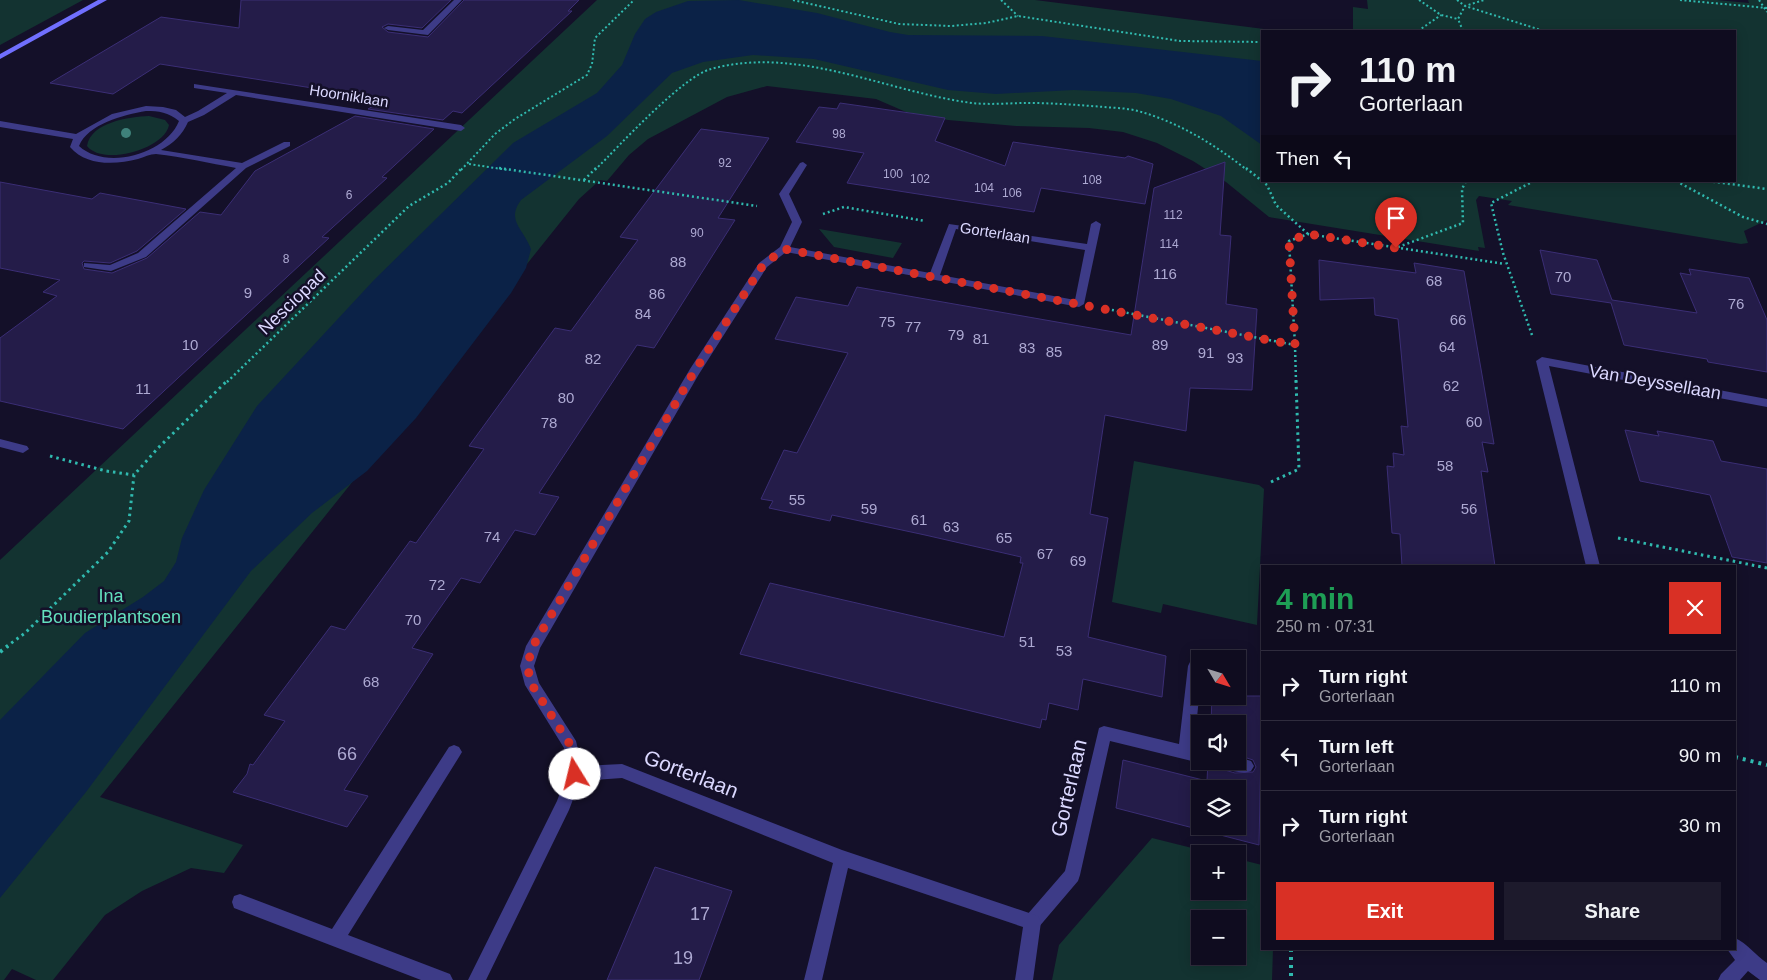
<!DOCTYPE html>
<meta charset="utf-8">
<style>
:root{--surface:#0f0c1f;--page:#1d1a2c;--text:#f1f3f6;--muted:#9b9ba4;--line:#2f2c3d;--accent:#d93025}
body{margin:0;font-family:Arial,sans-serif;background:var(--page);color:var(--text);height:100vh;display:flex;flex-direction:column;font-size:19px;white-space:nowrap}
*{box-sizing:border-box;margin:0}
p{font-size:16px;color:var(--muted)}
.icon{flex:none;width:28px;height:28px;fill:none;stroke:currentColor;stroke-width:2;stroke-linecap:round;stroke-linejoin:round}
.map{position:relative;flex:1;overflow:hidden}
.details{position:absolute;left:1261px;top:565px;width:475px;height:385px;display:flex;flex-direction:column;background:var(--surface);border-radius:0px;box-shadow:0 2px 12px #0003,0 0 0 1px var(--line)}
.details>*{flex:none}
.top-card{position:absolute;left:1261px;top:30px;width:475px;height:152px;border-radius:0px;box-shadow:0 2px 12px #0003,0 0 0 1px var(--line);background:#0f0c1f;color:var(--text);overflow:hidden}
.needle{width:32px;rotate:128deg}
.fabs{position:absolute;left:1191px;top:650px;display:grid;gap:10px}
.fabs a{display:grid;place-items:center;width:55px;height:55px;border-radius:0px;background:var(--surface);box-shadow:0 2px 12px #0003,0 0 0 1px var(--line);font-size:25px}
.pin{position:absolute;display:grid;place-items:center;width:42px;height:42px;color:#fff;margin:-51px -21px;border-radius:50% 50% 50% 0;rotate:-45deg;box-shadow:0 0 5px #0007}
.pin .icon{rotate:45deg}
.me{position:absolute;width:55px;margin:-28px;rotate:351deg;stroke-linejoin:round;filter:drop-shadow(0 0 4px #0008)}
.turn{display:flex;align-items:center;gap:18px;height:105px;padding:0 15px;font-size:22px}
.turn .icon{width:65px;height:65px;stroke-width:2.5}
.turn b{display:block;font-size:35px;line-height:42px}
.then{display:flex;align-items:center;height:48px;padding:0 15px;background:#0003;gap:10px;font-size:19px}
.round{display:grid;place-items:center;flex:none;width:52px;height:52px;border-radius:0px;background:var(--page)}
.head{display:flex;align-items:center;justify-content:space-between;height:85px;padding:0 15px}
h1{font-size:30px;font-weight:700;line-height:38px;color:#1e9e55}
.cta{display:flex;gap:10px;margin-top:auto;padding:10px 15px}
.cta a{flex:1;height:58px;border-radius:0px;background:var(--accent);color:#fff;font-size:20px;font-weight:700;line-height:58px;text-align:center}
.cta a+a{background:var(--page);color:var(--text)}
ul{padding:0;list-style:none}
li{display:flex;align-items:center;gap:15px;height:70px;padding:0 15px;border-top:1px solid var(--line)}
li div{flex:1}
li b{display:block;font-size:19px}
li em{font-style:normal}
.map>svg:first-child{display:block}
.green{fill:#133331;fill-rule:evenodd}
.water{fill:#0b2247}
.building{fill:#241c49;stroke:#3b2e75;fill-rule:evenodd}
.lines{fill:none;stroke-linecap:round;stroke-linejoin:round}
.path-far3{stroke:#30baaf;stroke-width:2;stroke-dasharray:2 2.5;stroke-linecap:butt}
.path-far2{stroke:#30baaf;stroke-width:2.5;stroke-dasharray:2 3;stroke-linecap:butt}
.path-far1{stroke:#30baaf;stroke-width:3;stroke-dasharray:2.5 4;stroke-linecap:butt}
.path{stroke:#30baaf;stroke-width:4;stroke-dasharray:3 5;stroke-linecap:butt}
.lane{fill:#3d3b87;fill-rule:evenodd}
.street{fill:#3d3b87;fill-rule:evenodd}
.secondary{fill:#706ffe;fill-rule:evenodd}
.tree{fill:#3f827b}
.route{stroke:#d93025;stroke-width:9;stroke-dasharray:0 16.2}
.labels{text-anchor:middle;stroke-width:5;stroke-linejoin:round;paint-order:stroke}
.far-number-label{font-size:12px;fill:#ada9d2}
.far-street-label{font-size:15px;fill:#dbd8ff;stroke:#141029}
.number-label{font-size:15px;fill:#ada9d2}
.street-label{font-size:18px;fill:#dbd8ff;stroke:#141029}
.park-label{font-size:18px;fill:#63e0be;stroke:#141029}
.near-number-label{font-size:18px;fill:#ada9d2}
.near-street-label{font-size:21px;fill:#dbd8ff;stroke:#141029}
</style>
<div class="map">
<svg width="1767" height="980" viewBox="0 0 1767 980">
<rect width="100%" height="100%" fill="#141029"/>
<path class="green" d="M 0,0 L 83,0 L 0,45 Z
M 597,0 L 1035,0 L 1280,31 L 1262,31 L 1262,181 L 1735,181 L 1735,31 L 1353,31 L 1353,7 L 1368,9 L 1367,0 L 1717,0 L 1749,3 L 1748,0 L 1767,0 L 1767,220 L 1744,231 L 1748,243 L 1741,244 L 1508,205 L 1512,201 L 1479,196 L 1476,200 L 1485,248 L 1478,247 L 1479,251 L 1269,217 L 1226,182 L 1193,161 L 1157,143 L 1123,132 L 1089,128 L 1016,126 L 948,120 L 906,112 L 876,99 L 767,86 L 727,97 L 648,139 L 629,155 L 607,181 L 600,180 L 579,199 L 100,797 L 243,845 L 224,873 L 191,868 L 142,891 L 105,915 L 53,980 L 36,980 L 12,969 L 4,980 L 0,980 L 0,560 Z
M 149,116 L 165,120 L 169,125 C 164,150 102,166 87,146 C 91,122 129,117 149,116 Z
M 819,229 L 902,243 L 893,258 L 834,247 Z
M 1134,461 L 1259,485 L 1264,489 L 1257,625 L 1163,604 L 1161,613 L 1112,602 Z
M 1152,838 L 1216,854 L 1200,854 L 1200,891 L 1238,891 L 1238,859 L 1262,865 L 1262,949 L 1273,949 L 1272,980 L 1052,980 L 1059,945 ZM 1200,919 L 1238,919 L 1238,956 L 1200,956 Z"/>
<path class="water" d="M 739,0 L 817,13 L 890,32 L 908,35 L 1042,36 L 1262,61 L 1262,145 L 1221,116 L 1171,99 L 1136,93 L 1074,90 L 996,94 L 948,90 L 814,59 L 753,55 L 703,62 L 672,73 L 607,136 L 521,200 C 506,221 523,228 531,249 L 526,268 L 511,293 L 416,418 L 367,471 L 312,513 L 251,571 L 86,792 L 0,898 L 0,720 L 85,633 L 143,597 L 164,581 L 176,562 L 182,538 L 204,490 L 257,406 L 374,280 L 513,143 L 597,93 L 622,65 L 635,34 L 645,19 L 656,12 L 688,1 Z"/>
<path class="building" d="M 241,0 L 451,0 L 422,28 L 388,24 L 382,27 L 388,32 L 428,37 L 464,0 L 579,0 L 568,11 L 572,11 L 462,113 L 453,111 L 443,120 L 368,109 L 382,101 L 341,94 L 344,93 L 160,64 L 113,94 L 50,83 L 161,17 L 239,28 Z
M 840,103 L 945,118 L 935,141 L 1005,166 L 1013,142 L 1125,158 L 1128,156 L 1153,164 L 1145,204 L 1041,188 L 1034,212 L 847,183 L 864,153 L 796,142 L 819,107 L 837,109 Z
M 355,116 L 434,129 L 382,177 L 387,178 L 322,237 L 329,238 L 123,429 L 0,401 L 0,338 L 57,296 L 43,292 L 60,280 L 0,268 L 0,182 L 92,199 L 100,193 L 186,209 L 137,251 L 110,263 L 84,261 L 82,263 L 84,269 L 112,273 L 147,258 L 200,212 L 221,215 L 255,171 Z
M 701,129 L 769,138 L 718,218 L 735,220 L 654,348 L 637,345 L 539,493 L 559,497 L 535,535 L 515,530 L 480,583 L 461,578 L 412,648 L 433,654 L 344,790 L 368,796 L 347,827 L 233,792 L 247,774 L 250,764 L 253,765 L 285,721 L 264,715 L 331,626 L 345,630 L 410,541 L 416,543 L 484,449 L 469,446 L 555,328 L 571,331 L 632,248 L 638,240 L 620,237 Z
M 1225,162 L 1220,235 L 1231,236 L 1226,304 L 1257,309 L 1252,390 L 1190,388 L 1186,431 L 1105,415 L 1090,514 L 1108,518 L 1088,637 L 1166,656 L 1162,697 L 1083,679 L 1078,710 L 1049,703 L 1046,720 L 1042,719 L 1040,728 L 740,654 L 770,583 L 1004,637 L 1023,563 L 1020,563 L 1021,557 L 925,535 L 832,515 L 830,521 L 769,508 L 773,501 L 761,499 L 784,450 L 797,453 L 848,353 L 775,339 L 796,297 L 848,306 L 857,287 L 1131,335 L 1154,188 Z
M 1540,250 L 1597,260 L 1612,300 L 1697,313 L 1680,273 L 1691,275 L 1689,269 L 1749,278 L 1767,320 L 1767,372 L 1708,362 L 1707,359 L 1624,345 L 1611,303 L 1551,294 Z
M 1319,260 L 1416,273 L 1414,263 L 1464,271 L 1494,444 L 1482,442 L 1488,472 L 1481,471 L 1495,566 L 1402,566 L 1400,534 L 1392,533 L 1387,466 L 1394,467 L 1393,453 L 1404,455 L 1401,426 L 1408,427 L 1398,319 L 1375,315 L 1374,298 L 1320,300 Z
M 1625,430 L 1659,436 L 1657,431 L 1713,441 L 1721,461 L 1767,469 L 1767,563 L 1732,557 L 1710,495 L 1640,481 Z
M 1212,696 L 1262,696 L 1259,845 L 1116,808 L 1123,760 L 1207,781 L 1208,761 L 1214,761 L 1218,768 L 1235,773 L 1253,772 L 1256,767 L 1253,760 L 1238,755 L 1238,724 L 1211,724 ZM 1200,789 L 1238,789 L 1238,826 L 1200,826 Z
M 655,867 L 732,891 L 699,980 L 607,980 Z"/>
<g class="lines">
<path class="path-far3" d="M 793,0 L 899,24 L 951,26 L 986,23 L 1018,16 L 1180,41 L 1262,42
M 1001,0 L 1018,16
M 1419,0 L 1441,15 L 1458,19
M 1457,0 L 1465,6 L 1544,31
M 1680,0 L 1767,8
M 1759,0 L 1767,12
M 1418,31 L 1441,15
M 1463,31 L 1458,19 L 1465,6 L 1484,0
M 469,164 L 508,170
M 461,170 L 495,134 L 515,119 L 587,75 L 592,64 L 595,38 L 634,0
M 595,170 C 619,146 683,76 711,69 C 798,45 887,92 972,103 C 990,105 1010,103 1028,103 C 1054,103 1079,105 1104,107 C 1115,108 1127,108 1138,111 C 1178,122 1214,144 1247,170"/>
<path class="path-far2" d="M 499,168 L 757,206
M 1246,168 L 1267,185 L 1276,205 L 1308,234
M 584,180 L 596,168
M 1676,181 L 1743,217 L 1767,224
M 1708,181 L 1767,189
M 823,214 L 844,207 L 925,221
M 1398,247 L 1463,223 L 1462,189 L 1466,181
M 1107,309 L 1295,345 L 1289,241 L 1308,234 L 1505,264
M 1532,335 L 1503,253 L 1491,203 L 1534,181
M 1295,345 L 1296,382
M 227,382 L 409,206 L 448,183 L 462,168"/>
<path class="path-far1" d="M 50,456 L 106,471 L 134,475
M 1271,482 L 1299,469 L 1296,380
M 1618,538 L 1767,568
M 6,647 L 25,633 L 108,552 L 129,521 L 134,475 L 158,448 L 228,380"/>
<path class="path" d="M 0,652 L 8,646
M 1735,757 L 1767,765
M 1291,949 L 1291,980"/>
<path class="lane" d="M 1195,660 L 1200,661 L 1200,688 L 1194,747 L 1200,749 L 1200,761 L 1205,761 L 1200,763 L 1110,741 L 1080,875 L 1078,881 L 1038,928 L 1032,931 L 1026,928 L 1023,922 L 1026,916 L 1065,871 L 1099,728 L 1104,726 L 1179,744 L 1188,666 L 1190,662 Z
M 1238,757 L 1251,761 L 1254,766 L 1251,771 C 1242,775 1228,770 1219,766 L 1216,761 L 1238,761 Z"/>
<path class="street" d="M 454,0 L 462,0 L 428,35 L 388,30 L 384,28 L 388,26 L 423,30 Z
M 194,84 L 461,125 L 465,128 L 461,131 L 236,95 L 204,115 L 188,122 C 182,135 174,143 161,150 L 242,163 L 284,142 L 290,142 L 290,146 L 246,168 L 146,257 L 111,271 L 84,267 L 84,263 L 110,265 L 138,253 L 236,168 C 209,163 183,157 156,154 C 150,154 144,157 138,159 C 115,165 86,166 70,147 L 73,139 L 0,127 L 0,121 L 76,134 L 112,114 L 146,106 L 163,107 L 176,110 L 185,117 L 198,111 L 227,93 L 194,88 ZM 146,111 C 159,111 168,112 179,121 C 166,154 106,171 79,146 C 88,124 123,115 146,111 Z
M 803,162 L 807,165 L 789,194 L 802,222 L 790,247 L 930,273 L 949,224 L 1087,244 L 1091,224 L 1096,221 L 1101,224 L 1084,304 L 1079,307 L 786,252 L 767,267 L 699,374 L 540,648 L 534,666 L 539,683 L 576,741 L 582,766 L 622,764 L 842,850 L 1038,916 L 1041,922 L 1033,980 L 1015,980 L 1023,927 L 848,868 L 822,980 L 804,980 L 833,863 L 622,778 L 580,781 L 569,810 L 486,980 L 468,980 L 557,801 L 567,774 L 564,748 L 525,685 L 520,666 L 526,646 L 690,369 L 759,263 L 780,247 L 792,222 L 779,194 L 800,163 ZM 956,229 L 1085,250 L 1075,300 L 940,275 Z
M 1542,357 L 1767,399 L 1767,407 L 1549,366 L 1600,566 L 1586,566 L 1536,361 Z
M 0,439 L 27,446 L 29,449 L 23,453 L 0,447 Z
M 454,745 L 459,747 L 462,752 L 459,757 L 348,935 L 450,974 L 453,980 L 421,980 L 234,908 L 232,902 L 234,896 L 240,894 L 332,929 L 449,747 Z
M 1735,938 C 1747,943 1756,956 1767,963 L 1767,980 L 1760,980 L 1748,971 L 1740,980 L 1718,980 L 1721,974 L 1735,960 L 1727,949 L 1735,949 Z"/>
<path class="secondary" d="M 98,0 L 107,0 L 0,59 L 0,54 Z"/>
</g>
<circle class="tree" cx="126" cy="133" r="5"/>
<g class="lines">
<path class="route" d="M 575,774 L 571,746 L 532,685 L 527,666 L 533,646 L 694,372 L 763,265 L 784,249 L 1295,345 L 1289,241 L 1308,234 L 1396,248"/>
</g>
<g class="labels">
<g class="far-number-label">
<text x="839" y="138">98</text>
<text x="725" y="167">92</text>
<text x="893" y="178">100</text>
<text x="920" y="183">102</text>
<text x="1092" y="184">108</text>
<text x="984" y="192">104</text>
<text x="1012" y="197">106</text>
<text x="349" y="199">6</text>
<text x="1173" y="219">112</text>
<text x="697" y="237">90</text>
<text x="1169" y="248">114</text>
<text x="286" y="263">8</text>
</g>
<g class="far-street-label">
<text transform="translate(349 96) rotate(9)" y="5">Hoorniklaan</text>
<text transform="translate(995 233) rotate(9)" y="5">Gorterlaan</text>
</g>
<g class="number-label">
<text x="678" y="267">88</text>
<text x="1165" y="279">116</text>
<text x="1563" y="282">70</text>
<text x="1434" y="286">68</text>
<text x="248" y="298">9</text>
<text x="657" y="299">86</text>
<text x="1736" y="309">76</text>
<text x="643" y="319">84</text>
<text x="1458" y="325">66</text>
<text x="887" y="327">75</text>
<text x="913" y="332">77</text>
<text x="956" y="340">79</text>
<text x="981" y="344">81</text>
<text x="190" y="350">10</text>
<text x="1160" y="350">89</text>
<text x="1447" y="352">64</text>
<text x="1027" y="353">83</text>
<text x="1054" y="357">85</text>
<text x="1206" y="358">91</text>
<text x="1235" y="363">93</text>
<text x="593" y="364">82</text>
<text x="1451" y="391">62</text>
<text x="143" y="394">11</text>
<text x="566" y="403">80</text>
<text x="1474" y="427">60</text>
<text x="549" y="428">78</text>
<text x="1445" y="471">58</text>
<text x="797" y="505">55</text>
<text x="869" y="514">59</text>
<text x="1469" y="514">56</text>
<text x="919" y="525">61</text>
<text x="951" y="532">63</text>
<text x="492" y="542">74</text>
<text x="1004" y="543">65</text>
<text x="1045" y="559">67</text>
<text x="1078" y="566">69</text>
<text x="437" y="590">72</text>
<text x="413" y="625">70</text>
<text x="1027" y="647">51</text>
<text x="1064" y="656">53</text>
<text x="371" y="687">68</text>
</g>
<g class="street-label">
<text transform="translate(292 302) rotate(-44)" y="6">Nesciopad</text>
<text transform="translate(1655 382) rotate(10)" y="6">Van Deyssellaan</text>
</g>
<g class="park-label">
<text x="111" y="602">Ina<tspan x="111" dy="21">Boudierplantsoen</tspan></text>
</g>
<g class="near-number-label">
<text x="347" y="760">66</text>
<text x="700" y="920">17</text>
<text x="683" y="964">19</text>
</g>
<g class="near-street-label">
<text transform="translate(691 774) rotate(21)" y="7">Gorterlaan</text>
<text transform="translate(1069 788) rotate(-77)" y="7">Gorterlaan</text>
</g>
</g>
</svg>
<div class="fabs">
<a><svg class="needle" viewBox="-14 -14 28 28"><path d="M0-13l5 13h-10z" fill="#e53935"/><path d="M0 13l5-13h-10z" fill="#9b9ba4"/></svg></a>
<a><svg class="icon" aria-label="sound" viewBox="0 0 24 24"><path d="M4 9h4l5-4v14l-5-4H4zM17 9q2 3 0 6"/></svg></a>
<a><svg class="icon" aria-label="layers" viewBox="0 0 24 24"><path d="M12 4l9 5-9 5-9-5zM3 14l9 5 9-5"/></svg></a>
<a>+</a>
<a>−</a>
</div>
<div class="pin" style="left:1396px;top:248px;background:#d93025"><svg class="icon" aria-label="arrive" viewBox="0 0 24 24"><path d="M6 21V4h12l-3 4 3 4H6"/></svg></div>
<svg class="me" style="left:575px;top:774px" viewBox="-20 -20 40 40"><circle r="19" fill="#fff"/><path d="M0-13L10 11 0 6-10 11z" fill="#d93025"/></svg>
<div class="top-card">
<div class="turn"><svg class="icon" aria-label="right" viewBox="0 0 24 24"><path d="M7 20v-9h11M14 6l5 5-5 5"/></svg><div><b>110 m</b>Gorterlaan</div></div>
<div class="then">Then<svg class="icon" aria-label="left" viewBox="0 0 24 24"><path d="M17 20v-9H6M10 6l-5 5 5 5"/></svg></div>
</div>
<section class="details">
<div class="head"><div><h1>4 min</h1><p>250 m · 07:31</p></div><a class="round" style="background:#d93025;color:#fff"><svg class="icon" aria-label="close" viewBox="0 0 24 24"><path d="M6 6l12 12M18 6L6 18"/></svg></a></div>
<ul>
<li><svg class="icon" aria-label="right" viewBox="0 0 24 24"><path d="M7 20v-9h11M14 6l5 5-5 5"/></svg><div><b>Turn right</b><p>Gorterlaan</p></div><em>110 m</em></li>
<li><svg class="icon" aria-label="left" viewBox="0 0 24 24"><path d="M17 20v-9H6M10 6l-5 5 5 5"/></svg><div><b>Turn left</b><p>Gorterlaan</p></div><em>90 m</em></li>
<li><svg class="icon" aria-label="right" viewBox="0 0 24 24"><path d="M7 20v-9h11M14 6l5 5-5 5"/></svg><div><b>Turn right</b><p>Gorterlaan</p></div><em>30 m</em></li>
</ul>
<div class="cta"><a>Exit</a><a>Share</a></div>
</section>
</div>
